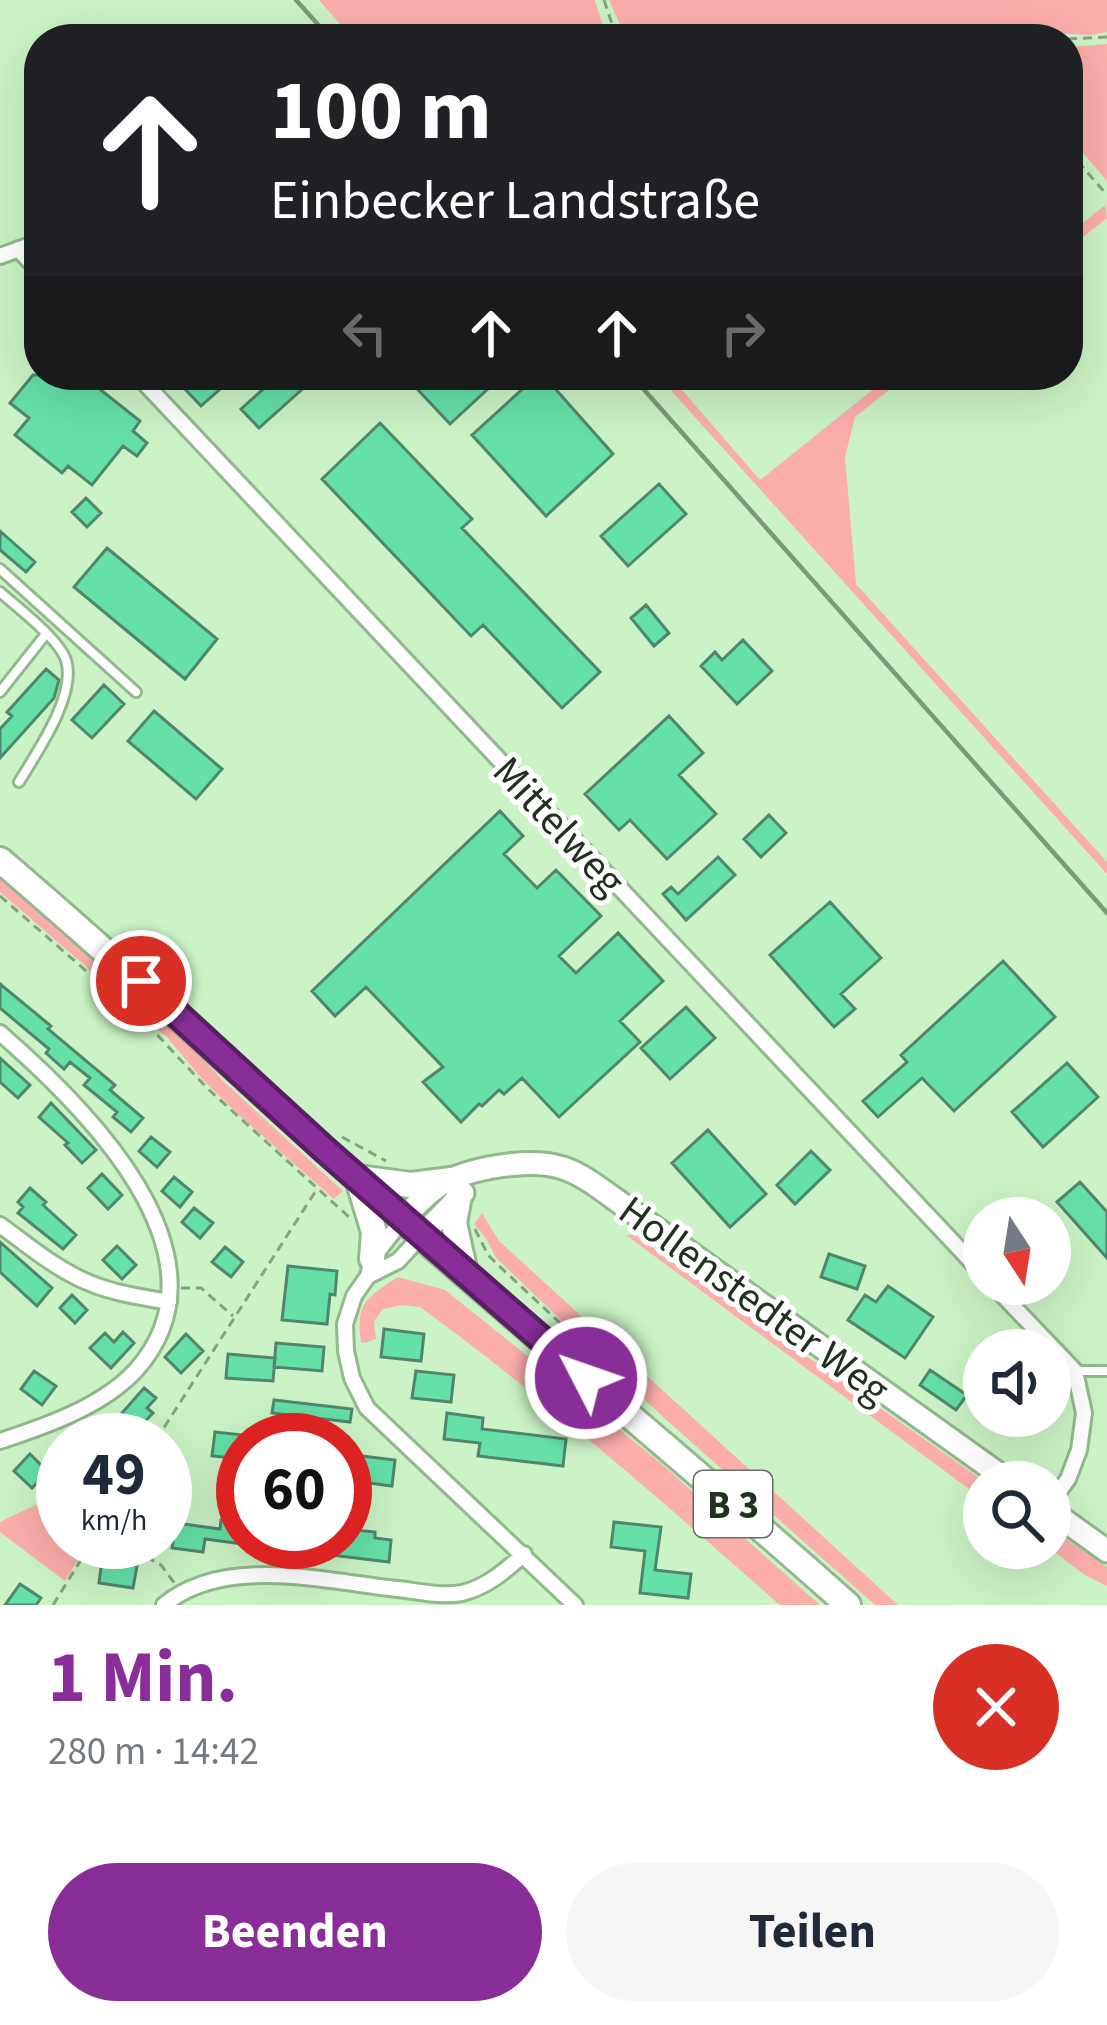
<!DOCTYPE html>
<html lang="de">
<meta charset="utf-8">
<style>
:root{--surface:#fff;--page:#f6f6f7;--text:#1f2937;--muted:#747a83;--accent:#892e99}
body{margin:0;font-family:"Source Sans 3",sans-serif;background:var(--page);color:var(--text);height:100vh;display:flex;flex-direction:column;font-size:45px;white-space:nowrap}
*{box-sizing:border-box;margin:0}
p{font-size:39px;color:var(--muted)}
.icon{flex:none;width:66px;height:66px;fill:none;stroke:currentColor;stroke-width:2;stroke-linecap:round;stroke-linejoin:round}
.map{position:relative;height:1605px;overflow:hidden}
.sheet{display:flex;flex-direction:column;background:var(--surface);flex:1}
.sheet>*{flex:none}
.banner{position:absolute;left:24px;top:24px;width:1059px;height:366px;border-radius:48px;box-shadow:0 12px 48px #0002;background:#202124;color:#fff;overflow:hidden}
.needle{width:78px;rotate:168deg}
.controls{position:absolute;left:963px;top:1197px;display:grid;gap:24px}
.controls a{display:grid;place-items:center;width:108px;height:108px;border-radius:50%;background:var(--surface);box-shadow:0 12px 48px #0002;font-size:60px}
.speed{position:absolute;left:36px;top:1413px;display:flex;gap:24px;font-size:60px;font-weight:700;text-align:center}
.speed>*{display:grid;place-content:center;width:156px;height:156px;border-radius:50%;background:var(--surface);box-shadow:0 12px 48px #0002;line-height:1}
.speed small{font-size:30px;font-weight:400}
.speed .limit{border:18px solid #d22;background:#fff;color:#111}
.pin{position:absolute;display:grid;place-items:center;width:102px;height:102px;color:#fff;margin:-51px;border:6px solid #fff;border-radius:50%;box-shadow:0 3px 12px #0007}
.me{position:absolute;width:132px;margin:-66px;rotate:311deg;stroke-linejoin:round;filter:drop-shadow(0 0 9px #0008)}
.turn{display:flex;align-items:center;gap:42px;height:252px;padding:0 48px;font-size:54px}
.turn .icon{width:156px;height:156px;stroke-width:2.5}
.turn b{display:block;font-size:84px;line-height:102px}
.lanes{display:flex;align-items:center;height:114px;padding:0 48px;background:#0003;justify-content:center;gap:60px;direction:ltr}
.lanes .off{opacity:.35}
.round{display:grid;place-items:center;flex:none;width:126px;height:126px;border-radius:63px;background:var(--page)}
.head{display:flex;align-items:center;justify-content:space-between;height:204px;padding:0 48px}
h1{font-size:72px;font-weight:700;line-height:90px;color:var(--accent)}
.button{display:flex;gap:24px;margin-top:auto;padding:24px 48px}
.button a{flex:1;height:138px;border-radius:72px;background:var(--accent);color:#fff;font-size:48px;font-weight:700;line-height:138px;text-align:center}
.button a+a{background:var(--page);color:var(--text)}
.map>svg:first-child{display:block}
.green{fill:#fcaeab}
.building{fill:#65e0a8;stroke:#50876c;stroke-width:3}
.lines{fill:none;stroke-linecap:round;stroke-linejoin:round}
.lane-casing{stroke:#92b88d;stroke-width:14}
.street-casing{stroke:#92b88d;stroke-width:20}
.secondary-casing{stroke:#92b88d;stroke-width:27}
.primary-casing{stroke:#92b88d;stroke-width:30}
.path{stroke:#85a381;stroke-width:3;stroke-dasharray:9 6;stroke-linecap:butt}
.lane{stroke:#fff;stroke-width:8}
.street{stroke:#fff;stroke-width:14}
.secondary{stroke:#fff;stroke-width:21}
.primary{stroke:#fff;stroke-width:24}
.rail{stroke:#7c9978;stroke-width:4.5}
.route-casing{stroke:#591e63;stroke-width:30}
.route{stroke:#892e99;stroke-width:21}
.labels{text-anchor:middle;stroke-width:10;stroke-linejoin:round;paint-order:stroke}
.shield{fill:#fff;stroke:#646e62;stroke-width:3}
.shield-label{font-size:39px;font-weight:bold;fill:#21301f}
.street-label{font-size:42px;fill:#21301f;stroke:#fff}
</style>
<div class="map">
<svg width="1107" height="1605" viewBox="0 0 1107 1605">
<rect width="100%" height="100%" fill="#cbf3c5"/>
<path class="green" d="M 319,0 L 595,0 L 607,39 L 353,39 Z
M 609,0 L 1107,0 L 1107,32 L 1091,35 L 1047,33 L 931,39 L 631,39 L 623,31 Z
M 1107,44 L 1107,181 L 1068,135 L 1068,47 Z
M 1105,205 L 1107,218 L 1068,249 L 1068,235 Z
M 657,375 L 669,375 L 760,480 L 891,375 L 908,375 L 855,417 L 845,457 L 856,584 L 1107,862 L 1107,874 Z
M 0,875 L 172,1024 L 223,1081 L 343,1191 L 334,1199 L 240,1116 L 203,1080 L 167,1037 L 0,892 Z
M 482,1213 L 499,1241 L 898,1605 L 875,1605 L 662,1416 L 496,1258 L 487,1240 L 474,1224 Z
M 626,1235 L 635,1235 L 985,1482 L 984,1500 Z
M 398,1277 L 445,1290 L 657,1460 L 820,1605 L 780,1605 C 663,1502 546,1399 420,1307 L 402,1305 L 383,1309 L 374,1321 L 376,1339 L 365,1343 L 361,1342 C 355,1302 368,1297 398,1277 Z
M 63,1492 L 63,1542 L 89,1542 L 65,1581 L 0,1532 L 0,1522 Z
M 1050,1528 L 1107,1567 L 1107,1586 L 1085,1575 L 1049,1548 Z"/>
<path class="building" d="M 33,375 L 82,375 L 140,421 L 133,431 L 147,443 L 137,456 L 123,446 L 92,485 L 68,466 L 62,473 L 15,435 L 29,418 L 10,403 Z
M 196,375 L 236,375 L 201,406 L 183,387 Z
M 279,375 L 318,375 L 259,428 L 241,409 Z
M 404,375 L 503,375 L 450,424 Z
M 538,375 L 543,375 L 613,454 L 546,516 L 472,435 Z
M 380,423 L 472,519 L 462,528 L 600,672 L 562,708 L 483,625 L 471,636 L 322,479 Z
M 659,484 L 686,514 L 628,566 L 601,536 Z
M 86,498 L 101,513 L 87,527 L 72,512 Z
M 0,531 L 35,562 L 26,572 L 0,550 Z
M 107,548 L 217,639 L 185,679 L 74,587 Z
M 646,605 L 669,633 L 654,646 L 631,618 Z
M 743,640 L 772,671 L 737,704 L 701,666 L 715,652 L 722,660 Z
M 46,669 L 59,680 L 54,698 L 0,758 L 0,729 L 12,716 L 7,712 Z
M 104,685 L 124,704 L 92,738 L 72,720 Z
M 154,711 L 222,769 L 196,799 L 128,741 Z
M 669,716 L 703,753 L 679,775 L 716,814 L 667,859 L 630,820 L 619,830 L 585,794 Z
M 500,811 L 523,836 L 504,854 L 537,888 L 556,870 L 601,916 L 559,956 L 576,973 L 618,933 L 663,981 L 620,1021 L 640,1042 L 559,1117 L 522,1078 L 504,1094 L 499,1090 L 482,1106 L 479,1104 L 461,1122 L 423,1082 L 443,1067 L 366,987 L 335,1016 L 312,991 Z
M 769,815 L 786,833 L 761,857 L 744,839 Z
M 718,857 L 735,875 L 686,920 L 663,894 L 671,887 L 678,894 Z
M 830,902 L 881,958 L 841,994 L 855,1009 L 834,1027 L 770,955 Z
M 1003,961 L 1055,1017 L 954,1111 L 922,1078 L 878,1117 L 863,1101 L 907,1062 L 901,1055 Z
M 0,984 L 51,1026 L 48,1029 L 115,1085 L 110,1090 L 143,1118 L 131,1132 L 113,1117 L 117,1112 L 84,1085 L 90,1078 L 70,1062 L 64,1069 L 46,1053 L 49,1049 L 0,1008 Z
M 686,1007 L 715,1038 L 670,1079 L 641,1048 Z
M 0,1058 L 30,1085 L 18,1098 L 0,1082 Z
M 1067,1063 L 1098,1097 L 1043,1147 L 1012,1112 Z
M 51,1103 L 96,1150 L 82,1163 L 65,1145 L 68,1143 L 39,1117 Z
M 708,1130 L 766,1194 L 730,1227 L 672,1163 Z
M 151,1137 L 170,1152 L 157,1167 L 139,1151 Z
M 811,1151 L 830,1170 L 795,1204 L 777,1185 Z
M 102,1174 L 122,1195 L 108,1209 L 88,1188 Z
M 174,1177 L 192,1192 L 180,1207 L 162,1191 Z
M 1080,1182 L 1107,1212 L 1107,1258 L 1057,1202 Z
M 30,1188 L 46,1202 L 43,1205 L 76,1235 L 63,1249 L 18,1213 L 23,1207 L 18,1202 Z
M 194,1208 L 213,1223 L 200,1238 L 182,1222 Z
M 0,1242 L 52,1288 L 37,1306 L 0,1272 Z
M 117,1246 L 136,1265 L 122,1279 L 103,1260 Z
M 225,1247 L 243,1262 L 231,1277 L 212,1262 Z
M 829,1254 L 865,1266 L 857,1289 L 821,1277 Z
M 288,1266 L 337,1271 L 335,1295 L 330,1294 L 327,1324 L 282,1320 Z
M 888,1286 L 933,1317 L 905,1358 L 848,1320 L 865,1295 L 876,1302 Z
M 72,1295 L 87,1310 L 75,1323 L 60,1308 Z
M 384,1329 L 424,1334 L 421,1361 L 381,1357 Z
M 123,1332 L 134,1343 L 111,1368 L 90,1348 L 105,1333 L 114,1342 Z
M 186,1334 L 203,1351 L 181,1373 L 165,1357 Z
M 276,1343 L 324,1347 L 322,1371 L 274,1367 Z
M 228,1354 L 275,1358 L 273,1381 L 226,1378 Z
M 930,1370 L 967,1395 L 956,1410 L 920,1385 Z
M 34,1371 L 56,1386 L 42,1405 L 21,1389 Z
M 416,1371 L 454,1375 L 451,1402 L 412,1398 Z
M 144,1388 L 156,1398 L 147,1408 L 153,1413 L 139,1428 L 122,1413 Z
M 274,1400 L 352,1409 L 350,1422 L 272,1413 Z
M 447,1413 L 483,1418 L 482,1429 L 566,1439 L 563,1466 L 478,1456 L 480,1443 L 444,1439 Z
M 215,1432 L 243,1435 L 243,1459 L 212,1456 Z
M 30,1454 L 48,1472 L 32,1488 L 14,1471 Z
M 345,1454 L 395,1460 L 392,1486 L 345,1480 Z
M 221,1520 L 243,1523 L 243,1544 L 205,1539 L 203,1552 L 172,1548 L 176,1523 L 220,1529 Z
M 614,1522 L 661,1527 L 655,1570 L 691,1574 L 688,1598 L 640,1593 L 645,1551 L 611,1547 Z
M 345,1529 L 375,1532 L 375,1538 L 391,1540 L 389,1562 L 290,1550 L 290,1542 L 345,1542 Z
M 102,1560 L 137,1566 L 133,1588 L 99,1583 Z
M 20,1584 L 41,1598 L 36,1605 L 5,1605 Z"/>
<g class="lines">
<g class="lane-casing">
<path id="lane" d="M 0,569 L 136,692
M 0,592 C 18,608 58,638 66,660 C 77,695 37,752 19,782
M 0,692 L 46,634
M 1076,1371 L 1107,1371"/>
</g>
<g class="street-casing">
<path id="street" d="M 18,249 L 39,271
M 0,256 L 39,242
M 137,375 L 984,1275
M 0,1033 C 83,1105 237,1255 137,1369 C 104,1406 46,1426 0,1441
M 403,1219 L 372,1259 L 368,1276 L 354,1296 L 345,1324 L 346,1351 L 352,1378 L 367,1408 L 575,1605
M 0,1225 C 29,1246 58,1271 92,1284 C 117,1294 142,1297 169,1302
M 368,1276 L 398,1261 L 421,1236
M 992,1284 L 1075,1371 L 1084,1413 L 1079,1450 L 1068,1479 L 1050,1504
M 164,1605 C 224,1555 324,1581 397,1589 C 418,1591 441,1597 462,1593 C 487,1587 505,1571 524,1554"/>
</g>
<g class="secondary-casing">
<path id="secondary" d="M 403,1219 C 413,1208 424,1196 437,1187 C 465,1168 531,1157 563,1168 C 581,1174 597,1186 612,1197 L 1010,1482
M 421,1236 L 463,1193
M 1050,1510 L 1107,1551"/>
</g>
<g class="primary-casing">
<path id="primary" d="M 0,860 C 143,982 280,1111 421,1236 C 562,1360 708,1480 848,1605
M 358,1178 L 411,1185 L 451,1180
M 360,1186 L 374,1232 L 372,1259
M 459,1196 L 454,1223 L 465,1273"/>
</g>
<path class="path" d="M 604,0 L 613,27 L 621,39
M 1068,39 L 1107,37
M 1068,150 L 1107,195
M 0,896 L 146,1023 L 207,1088 L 349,1217
M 342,1137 L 386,1161
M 475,1229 L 488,1255 L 497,1264 L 635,1393
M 181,1288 L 201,1288 L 233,1316
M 91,1422 L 118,1440
M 156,1440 L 317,1189
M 120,1542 L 161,1565 L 175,1584
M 53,1605 L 92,1542"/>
<use href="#lane" class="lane"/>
<use href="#street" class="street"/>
<use href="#secondary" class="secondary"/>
<use href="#primary" class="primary"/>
<path class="rail" d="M 296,0 L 331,39
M 631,375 L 1107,913"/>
</g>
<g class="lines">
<g class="route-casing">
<path id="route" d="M 141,981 L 325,1150 L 586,1378"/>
</g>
<use href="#route" class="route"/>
</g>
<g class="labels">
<rect class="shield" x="694" y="1471" width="78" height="66" rx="9"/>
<g class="shield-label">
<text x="733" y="1518">B 3</text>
</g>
<g class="street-label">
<text transform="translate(560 825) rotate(47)" y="15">Mittelweg</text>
<text transform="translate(755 1299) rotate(36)" y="15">Hollenstedter Weg</text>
</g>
</g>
</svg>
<div class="controls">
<a><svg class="needle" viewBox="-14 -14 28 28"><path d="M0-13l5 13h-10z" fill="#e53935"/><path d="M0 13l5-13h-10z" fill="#747a83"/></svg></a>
<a><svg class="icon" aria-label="sound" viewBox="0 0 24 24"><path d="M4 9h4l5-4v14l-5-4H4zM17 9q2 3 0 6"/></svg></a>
<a><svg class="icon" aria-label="search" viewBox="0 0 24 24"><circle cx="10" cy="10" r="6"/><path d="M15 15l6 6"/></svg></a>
</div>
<div class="speed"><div>49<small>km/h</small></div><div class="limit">60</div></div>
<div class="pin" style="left:141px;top:981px;background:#d93025"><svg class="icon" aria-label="arrive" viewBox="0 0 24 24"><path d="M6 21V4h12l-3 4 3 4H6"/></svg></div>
<svg class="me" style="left:586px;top:1378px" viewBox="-20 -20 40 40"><circle r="17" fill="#892e99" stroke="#fff" stroke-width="3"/><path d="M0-11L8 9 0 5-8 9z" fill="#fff"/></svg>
<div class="banner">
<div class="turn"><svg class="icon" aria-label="ahead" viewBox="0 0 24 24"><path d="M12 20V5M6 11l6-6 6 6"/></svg><div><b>100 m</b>Einbecker Landstraße</div></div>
<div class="lanes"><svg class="icon off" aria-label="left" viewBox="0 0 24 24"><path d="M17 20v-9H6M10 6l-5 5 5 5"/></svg><svg class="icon" aria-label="ahead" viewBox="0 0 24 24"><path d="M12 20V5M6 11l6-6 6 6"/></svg><svg class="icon" aria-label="ahead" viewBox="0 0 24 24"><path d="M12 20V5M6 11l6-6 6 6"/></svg><svg class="icon off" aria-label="right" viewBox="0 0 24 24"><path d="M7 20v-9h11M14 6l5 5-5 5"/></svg></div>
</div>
</div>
<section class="sheet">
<div class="head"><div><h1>1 Min.</h1><p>280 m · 14:42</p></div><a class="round" style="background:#d93025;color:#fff"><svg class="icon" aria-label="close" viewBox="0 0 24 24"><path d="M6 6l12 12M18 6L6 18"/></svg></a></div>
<div class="button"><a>Beenden</a><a>Teilen</a></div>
</section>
